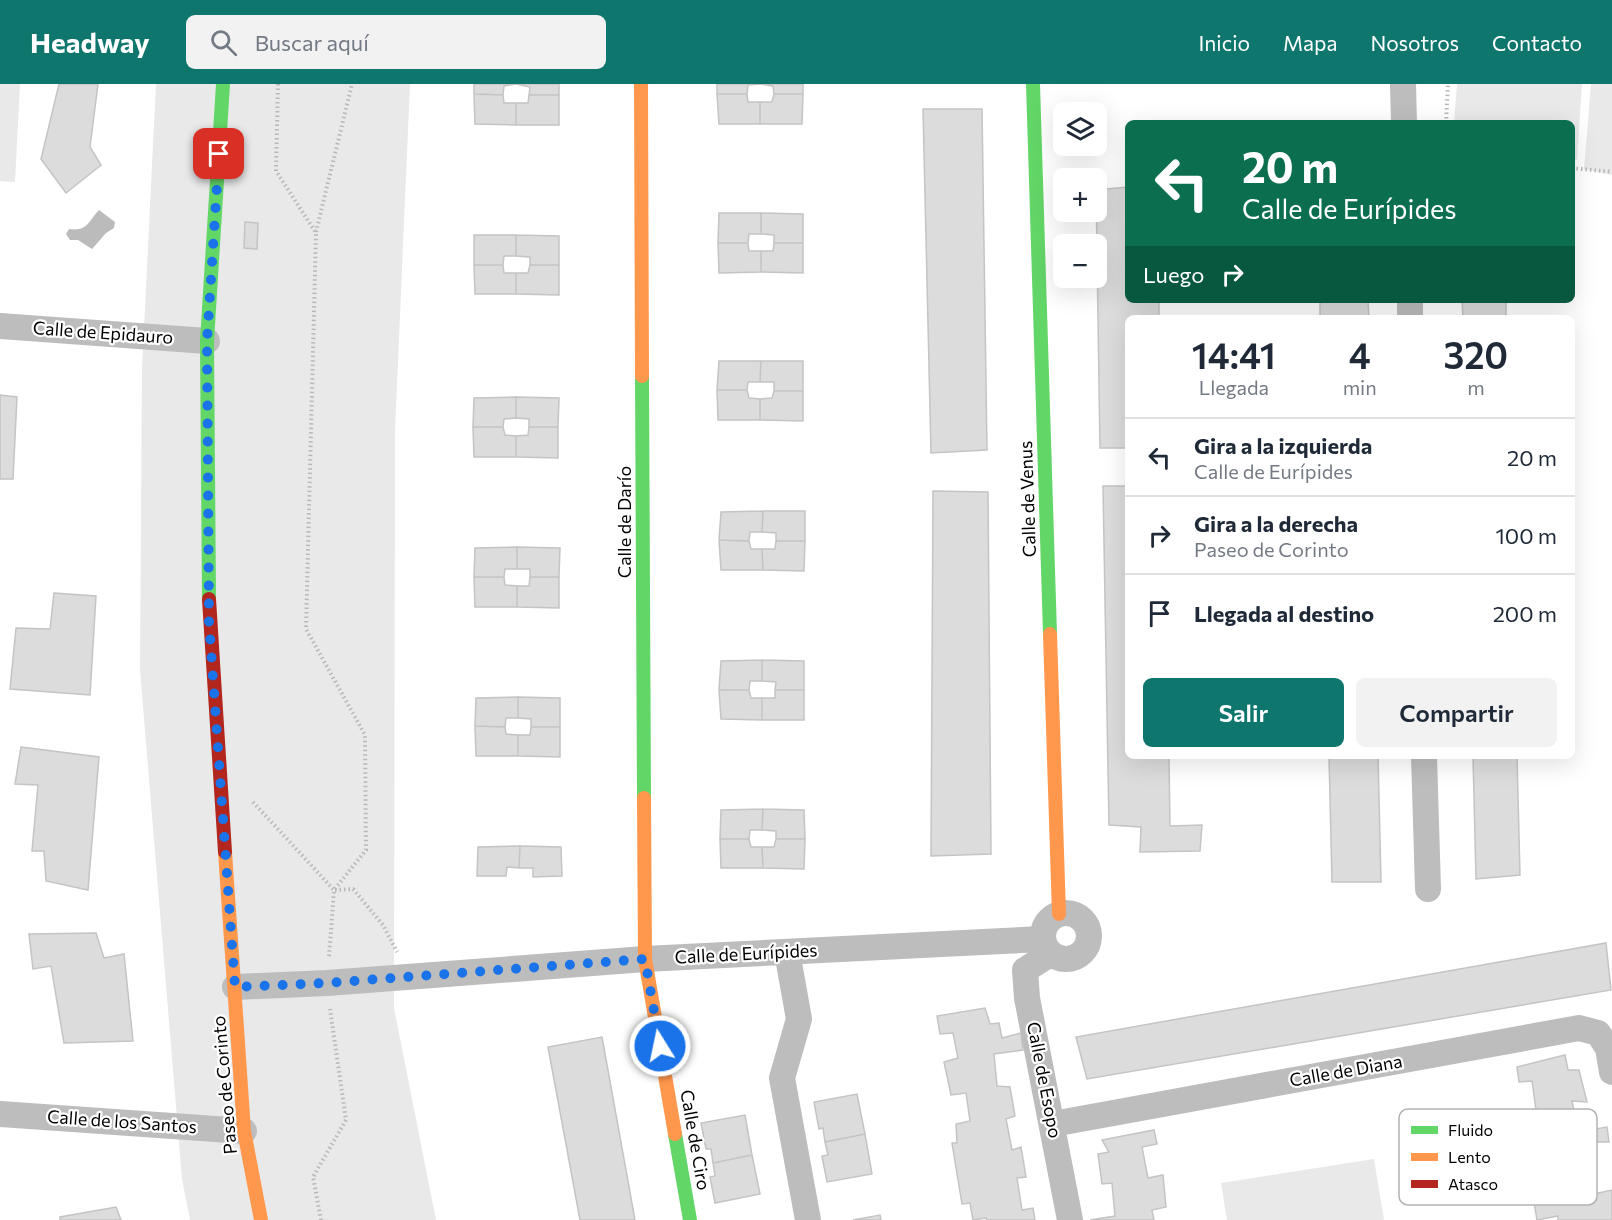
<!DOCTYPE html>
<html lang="es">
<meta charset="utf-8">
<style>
:root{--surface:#fff;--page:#f2f2f3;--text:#1f2937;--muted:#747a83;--line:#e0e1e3;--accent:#0f766e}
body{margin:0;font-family:Commissioner,sans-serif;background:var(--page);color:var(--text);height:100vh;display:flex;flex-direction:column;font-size:22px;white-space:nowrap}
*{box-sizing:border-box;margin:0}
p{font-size:20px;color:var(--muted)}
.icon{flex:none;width:33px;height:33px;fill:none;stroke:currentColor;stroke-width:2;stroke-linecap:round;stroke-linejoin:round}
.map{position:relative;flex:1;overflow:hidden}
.panel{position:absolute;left:1125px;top:231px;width:450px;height:444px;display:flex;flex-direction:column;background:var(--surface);border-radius:9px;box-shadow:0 6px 24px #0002}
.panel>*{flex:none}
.top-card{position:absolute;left:1125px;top:36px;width:450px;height:183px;border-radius:9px;box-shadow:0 6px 24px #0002;background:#0b6e4f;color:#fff;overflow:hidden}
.tools{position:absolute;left:1053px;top:18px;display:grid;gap:12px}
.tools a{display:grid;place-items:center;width:54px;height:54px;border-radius:9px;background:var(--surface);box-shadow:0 6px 24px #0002;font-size:30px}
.pin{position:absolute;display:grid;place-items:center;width:51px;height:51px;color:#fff;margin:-26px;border-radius:12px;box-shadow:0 3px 9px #0006}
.me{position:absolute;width:66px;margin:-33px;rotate:350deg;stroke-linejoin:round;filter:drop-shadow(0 0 4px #0008)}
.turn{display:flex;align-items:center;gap:21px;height:126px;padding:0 18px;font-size:27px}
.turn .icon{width:78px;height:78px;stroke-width:2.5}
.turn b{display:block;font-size:42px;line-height:51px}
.then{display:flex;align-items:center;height:57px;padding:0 18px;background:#0003;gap:12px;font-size:22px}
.eta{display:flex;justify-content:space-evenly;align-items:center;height:102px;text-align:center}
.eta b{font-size:36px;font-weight:600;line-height:42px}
.cta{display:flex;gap:12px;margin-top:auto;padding:12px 18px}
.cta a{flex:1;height:69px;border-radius:9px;background:var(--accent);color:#fff;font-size:24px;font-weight:600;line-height:69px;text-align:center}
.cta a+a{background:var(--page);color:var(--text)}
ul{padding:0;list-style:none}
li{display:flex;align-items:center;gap:18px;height:78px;padding:0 18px;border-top:2px solid var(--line)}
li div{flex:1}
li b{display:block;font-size:22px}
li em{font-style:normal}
header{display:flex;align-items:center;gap:36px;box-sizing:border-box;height:84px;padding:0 30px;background:var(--accent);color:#fff}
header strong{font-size:28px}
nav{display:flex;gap:33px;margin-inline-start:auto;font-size:21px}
.search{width:420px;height:54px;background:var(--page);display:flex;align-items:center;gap:15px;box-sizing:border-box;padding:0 21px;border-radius:9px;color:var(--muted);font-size:22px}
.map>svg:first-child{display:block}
.green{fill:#e9e9e9}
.water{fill:#bbb}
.building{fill:#dcdcdc;stroke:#c4c4c4;stroke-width:1.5}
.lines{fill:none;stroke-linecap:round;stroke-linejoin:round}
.path{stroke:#b8b8b8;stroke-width:4;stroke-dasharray:1.5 3;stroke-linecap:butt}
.street{stroke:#bdbdbd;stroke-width:26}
.fast{stroke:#63d668;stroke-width:14}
.slow{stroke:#ff974d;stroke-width:14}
.jam{stroke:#b3261e;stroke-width:14}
.route{stroke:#1a73e8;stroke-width:10;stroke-dasharray:0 18}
.labels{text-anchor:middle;stroke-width:4.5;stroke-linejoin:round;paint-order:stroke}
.street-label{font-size:18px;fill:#000;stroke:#fff}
.key{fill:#fff;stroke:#b2b2b2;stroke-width:1.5}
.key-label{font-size:16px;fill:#000}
</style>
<header>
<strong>Headway</strong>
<div class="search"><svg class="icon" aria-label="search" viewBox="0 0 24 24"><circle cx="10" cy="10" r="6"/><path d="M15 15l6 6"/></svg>Buscar aquí</div>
<nav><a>Inicio</a><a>Mapa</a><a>Nosotros</a><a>Contacto</a></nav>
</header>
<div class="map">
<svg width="1612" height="1136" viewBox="0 0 1612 1136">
<rect width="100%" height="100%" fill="#fff"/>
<path class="green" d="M 0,0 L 20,0 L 15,98 L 0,97 Z
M 156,0 L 410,0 L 395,346 L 394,924 L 436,1136 L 190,1136 L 182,1095 L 140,586 L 142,285 Z
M 1457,0 L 1582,0 L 1577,76 L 1572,75 L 1572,39 L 1454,39 Z
M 1591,0 L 1612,0 L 1612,91 L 1584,85 Z
M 1374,1075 L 1384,1136 L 1227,1136 L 1221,1099 Z"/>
<path class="water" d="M 99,126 L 115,138 L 114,144 L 106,149 L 92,165 L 78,156 L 70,156 L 66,150 L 69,145 C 88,148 89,136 99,126 Z"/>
<path class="building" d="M 59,0 L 98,0 L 90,63 L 101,81 L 66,109 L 41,75 Z
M 474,0 L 516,0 L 504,2 L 503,11 L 474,10 Z
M 516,0 L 559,0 L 559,11 L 529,11 L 530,3 Z
M 717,0 L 760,0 L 748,1 L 747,10 L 717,10 Z
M 760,0 L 803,0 L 803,10 L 774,10 L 773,2 Z
M 474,10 L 503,11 L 504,19 L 516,19 L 516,41 L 475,40 Z
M 717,10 L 747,10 L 748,18 L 760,18 L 760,40 L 719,40 Z
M 774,10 L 803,10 L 802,40 L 760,40 L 760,18 L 772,18 Z
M 529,11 L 559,11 L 559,41 L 516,41 L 516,19 L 528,19 Z
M 923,25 L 982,25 L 987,366 L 931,369 Z
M 1128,103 L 1128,216 L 1159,216 L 1159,234 L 1128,234 L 1128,364 L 1100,364 L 1096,106 Z
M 719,129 L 761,129 L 761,150 L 749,150 L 748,159 L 718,159 Z
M 761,129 L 803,130 L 803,159 L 774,159 L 774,151 L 761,150 Z
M 245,138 L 258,139 L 257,165 L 244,164 Z
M 474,151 L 516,151 L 516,172 L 504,172 L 503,181 L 474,181 Z
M 516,151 L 559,152 L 559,181 L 530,181 L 530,173 L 516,172 Z
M 718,159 L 748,159 L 749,167 L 761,167 L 761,188 L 719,189 Z
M 774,159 L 803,159 L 803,189 L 761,188 L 761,167 L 773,167 Z
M 474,181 L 503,181 L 504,189 L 516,189 L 516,210 L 475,210 Z
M 530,181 L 559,181 L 559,211 L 516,210 L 516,189 L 528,189 Z
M 1320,216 L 1368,216 L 1369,234 L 1320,234 Z
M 1462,216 L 1506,216 L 1506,234 L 1463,234 Z
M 719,277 L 761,277 L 760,298 L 748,298 L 747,306 L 717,306 Z
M 761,277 L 803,277 L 803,307 L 774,307 L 774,298 L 760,298 Z
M 717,306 L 747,306 L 749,314 L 760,315 L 760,336 L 718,336 Z
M 774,307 L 803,307 L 803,337 L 760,336 L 760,315 L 772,314 Z
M 0,311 L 17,313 L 13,395 L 0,395 Z
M 516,313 L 559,314 L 558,343 L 529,343 L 529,335 L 516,334 Z
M 516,313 L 516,334 L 504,335 L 503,343 L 473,343 L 474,314 Z
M 473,343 L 503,343 L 505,351 L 516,352 L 516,373 L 474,373 Z
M 529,343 L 558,343 L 558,374 L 516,373 L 516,352 L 528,351 Z
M 1103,402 L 1128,402 L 1128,672 L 1169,672 L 1170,742 L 1202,741 L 1200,767 L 1140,768 L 1141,743 L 1109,741 Z
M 933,407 L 988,408 L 991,770 L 931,772 Z
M 763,427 L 805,427 L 805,457 L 776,457 L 776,449 L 762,448 Z
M 763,427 L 762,448 L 750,448 L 749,457 L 719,456 L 721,428 Z
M 719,456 L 749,457 L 751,465 L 762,465 L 763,486 L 721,486 Z
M 776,457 L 805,457 L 804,487 L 763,486 L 762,465 L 775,465 Z
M 517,463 L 560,464 L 559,493 L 530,493 L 530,485 L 517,485 Z
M 517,463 L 517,485 L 505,485 L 504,493 L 474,493 L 475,464 Z
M 474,493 L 504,493 L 505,501 L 517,502 L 517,523 L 475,523 Z
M 530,493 L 559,493 L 559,524 L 517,523 L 517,502 L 529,502 Z
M 54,509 L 96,512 L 90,611 L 10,605 L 16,544 L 50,545 Z
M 762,576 L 762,597 L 750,597 L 749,606 L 719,606 L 721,577 Z
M 762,576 L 804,577 L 804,606 L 775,606 L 776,598 L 762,597 Z
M 719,606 L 749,606 L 751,614 L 762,614 L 762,636 L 721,635 Z
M 775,606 L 804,606 L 804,636 L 762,636 L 762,614 L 775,614 Z
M 518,613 L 560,614 L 560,643 L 531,643 L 531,635 L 518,634 Z
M 518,613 L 518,634 L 506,634 L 505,643 L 475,642 L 476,614 Z
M 475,642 L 505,643 L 506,650 L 518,651 L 518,672 L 476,672 Z
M 531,643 L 560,643 L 560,673 L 518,672 L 518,651 L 530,651 Z
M 21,663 L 99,673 L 88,806 L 46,797 L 44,767 L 32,767 L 38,701 L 15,700 Z
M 1329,672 L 1378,672 L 1381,798 L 1332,798 Z
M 1473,672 L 1517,672 L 1520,791 L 1476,795 Z
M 763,725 L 804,726 L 805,755 L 776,755 L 776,747 L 762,746 Z
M 763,725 L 762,746 L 750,746 L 749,755 L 720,755 L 721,726 Z
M 720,755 L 749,755 L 751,763 L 762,763 L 763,784 L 721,784 Z
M 776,755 L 805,755 L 804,785 L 763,784 L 762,763 L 774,763 Z
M 520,762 L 561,763 L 562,792 L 533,793 L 533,784 L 519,784 Z
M 520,762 L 519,784 L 507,783 L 506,792 L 477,792 L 478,763 Z
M 96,849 L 104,874 L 124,870 L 133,957 L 64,959 L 51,882 L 33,885 L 29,850 Z
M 1606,859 L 1611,906 L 1087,995 L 1076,953 Z
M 985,924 L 990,940 L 999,939 L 1002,954 L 1021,949 L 1023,966 L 994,970 L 997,1002 L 1010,1003 L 1015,1032 L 1006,1035 L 1012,1066 L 1021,1063 L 1026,1093 L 1017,1094 L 1022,1126 L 1033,1124 L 1035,1136 L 987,1136 L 986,1134 L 973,1136 L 970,1119 L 962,1120 L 952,1059 L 957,1059 L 956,1040 L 970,1037 L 966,1009 L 951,1011 L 944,978 L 958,974 L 953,949 L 940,950 L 937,932 Z
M 602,953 L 635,1136 L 580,1136 L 548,963 Z
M 1565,971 L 1568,986 L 1579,986 L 1587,1018 L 1572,1017 L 1578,1048 L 1607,1043 L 1609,1058 L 1592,1058 L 1594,1076 L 1583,1077 L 1589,1111 L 1612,1106 L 1612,1136 L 1558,1136 L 1558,1132 L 1537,1136 L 1527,1075 L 1547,1071 L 1545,1063 L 1522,1066 L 1520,1044 L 1527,1042 L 1524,1029 L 1536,1026 L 1532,997 L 1519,998 L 1517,983 Z
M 857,1010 L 865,1050 L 825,1058 L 823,1044 L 819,1045 L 814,1018 Z
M 745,1031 L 752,1071 L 713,1079 L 711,1065 L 706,1065 L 701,1039 Z
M 1154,1046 L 1157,1060 L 1142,1063 L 1148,1094 L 1163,1091 L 1166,1123 L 1152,1126 L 1154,1136 L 1090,1136 L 1115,1132 L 1112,1099 L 1102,1100 L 1098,1070 L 1109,1068 L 1102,1056 Z
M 865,1050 L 872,1090 L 827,1098 L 822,1072 L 828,1071 L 825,1058 Z
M 752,1071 L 760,1110 L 715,1119 L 710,1093 L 715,1092 L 713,1079 Z
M 116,1123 L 121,1136 L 60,1136 L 60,1133 Z
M 880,1131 L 881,1136 L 853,1136 Z"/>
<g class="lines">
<path class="path" d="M 278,0 L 276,87 L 316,149 L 306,545 L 365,651 L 366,766 L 334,806
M 1446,39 L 1448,0
M 1572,84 L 1612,88
M 316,148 L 352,0
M 253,718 L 334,806 L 329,873
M 335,806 L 353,805 L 383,841 L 397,868
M 321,1136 L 313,1093 L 346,1036 L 330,925"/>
<path class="street" d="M 1403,0 L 1404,39
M 1410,216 L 1410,234
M 0,242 L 207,257
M 1424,672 L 1428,805
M1043 852a23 23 0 1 1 46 0a23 23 0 1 1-46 0Z
M 787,868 L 799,935 L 782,994 L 808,1136
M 1050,870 L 1025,886 L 1027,914 L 1070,1136
M 235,903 L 327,899 L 645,875 L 1042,855
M 0,1030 L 244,1047
M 1053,1040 L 1579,944 L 1598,949 L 1608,964 L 1612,988"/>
<path class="fast" d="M 1033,0 L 1050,550
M 642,292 L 644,714
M 209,515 L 207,257 L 223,0
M 675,1050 L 690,1136"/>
<path class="slow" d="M 641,0 L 642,292
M 1050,550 L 1059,830
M 644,714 L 645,875 L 675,1050
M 225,768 L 244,1047 L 261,1136"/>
<path class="jam" d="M 209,515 L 225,768"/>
</g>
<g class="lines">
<path class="route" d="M 219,70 L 207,257 L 209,538 L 235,903 L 327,899 L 645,875 L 660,962"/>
</g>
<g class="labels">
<g class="street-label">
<text transform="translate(103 249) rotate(4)" y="6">Calle de Epidauro</text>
<text transform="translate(1028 415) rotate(-92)" y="6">Calle de Venus</text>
<text transform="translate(625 438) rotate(-90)" y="6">Calle de Darío</text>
<text transform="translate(746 870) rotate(-3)" y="6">Calle de Eurípides</text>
<text transform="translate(1346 987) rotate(-10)" y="6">Calle de Diana</text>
<text transform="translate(1044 996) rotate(79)" y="6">Calle de Esopo</text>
<text transform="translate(225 1001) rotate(-95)" y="6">Paseo de Corinto</text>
<text transform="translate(122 1038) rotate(4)" y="6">Calle de los Santos</text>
<text transform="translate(695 1056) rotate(80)" y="6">Calle de Ciro</text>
</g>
</g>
<rect x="1399" y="1025" width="198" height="96" rx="9" class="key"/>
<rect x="1411" y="1042" width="27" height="8" fill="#63d668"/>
<rect x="1411" y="1069" width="27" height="8" fill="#ff974d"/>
<rect x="1411" y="1096" width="27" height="8" fill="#b3261e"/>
<g class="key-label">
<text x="1448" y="1052">Fluido</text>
<text x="1448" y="1079">Lento</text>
<text x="1448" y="1106">Atasco</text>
</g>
</svg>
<div class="tools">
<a><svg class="icon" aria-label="layers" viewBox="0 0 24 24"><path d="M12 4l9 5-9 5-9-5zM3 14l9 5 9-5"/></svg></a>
<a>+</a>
<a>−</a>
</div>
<div class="pin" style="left:219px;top:70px;background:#d93025"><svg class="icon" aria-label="arrive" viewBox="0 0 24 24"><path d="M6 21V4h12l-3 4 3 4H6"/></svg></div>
<svg class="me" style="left:660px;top:962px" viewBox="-20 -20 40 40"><circle r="17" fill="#1a73e8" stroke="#fff" stroke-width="3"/><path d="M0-11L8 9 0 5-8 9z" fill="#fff"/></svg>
<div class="top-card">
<div class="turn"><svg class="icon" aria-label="left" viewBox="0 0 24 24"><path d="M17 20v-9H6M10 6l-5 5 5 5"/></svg><div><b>20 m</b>Calle de Eurípides</div></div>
<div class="then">Luego<svg class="icon" aria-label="right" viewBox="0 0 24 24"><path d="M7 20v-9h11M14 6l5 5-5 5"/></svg></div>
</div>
<section class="panel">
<div class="eta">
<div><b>14:41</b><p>Llegada</p></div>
<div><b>4</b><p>min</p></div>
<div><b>320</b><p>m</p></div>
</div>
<ul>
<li><svg class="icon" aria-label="left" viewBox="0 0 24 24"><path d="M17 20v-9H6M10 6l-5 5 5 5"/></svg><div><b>Gira a la izquierda</b><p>Calle de Eurípides</p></div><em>20 m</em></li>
<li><svg class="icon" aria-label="right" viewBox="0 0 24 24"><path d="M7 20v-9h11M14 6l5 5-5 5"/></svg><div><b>Gira a la derecha</b><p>Paseo de Corinto</p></div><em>100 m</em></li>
<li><svg class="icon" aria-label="arrive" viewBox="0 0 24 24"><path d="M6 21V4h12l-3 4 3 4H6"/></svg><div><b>Llegada al destino</b></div><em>200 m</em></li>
</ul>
<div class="cta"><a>Salir</a><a>Compartir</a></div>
</section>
</div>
